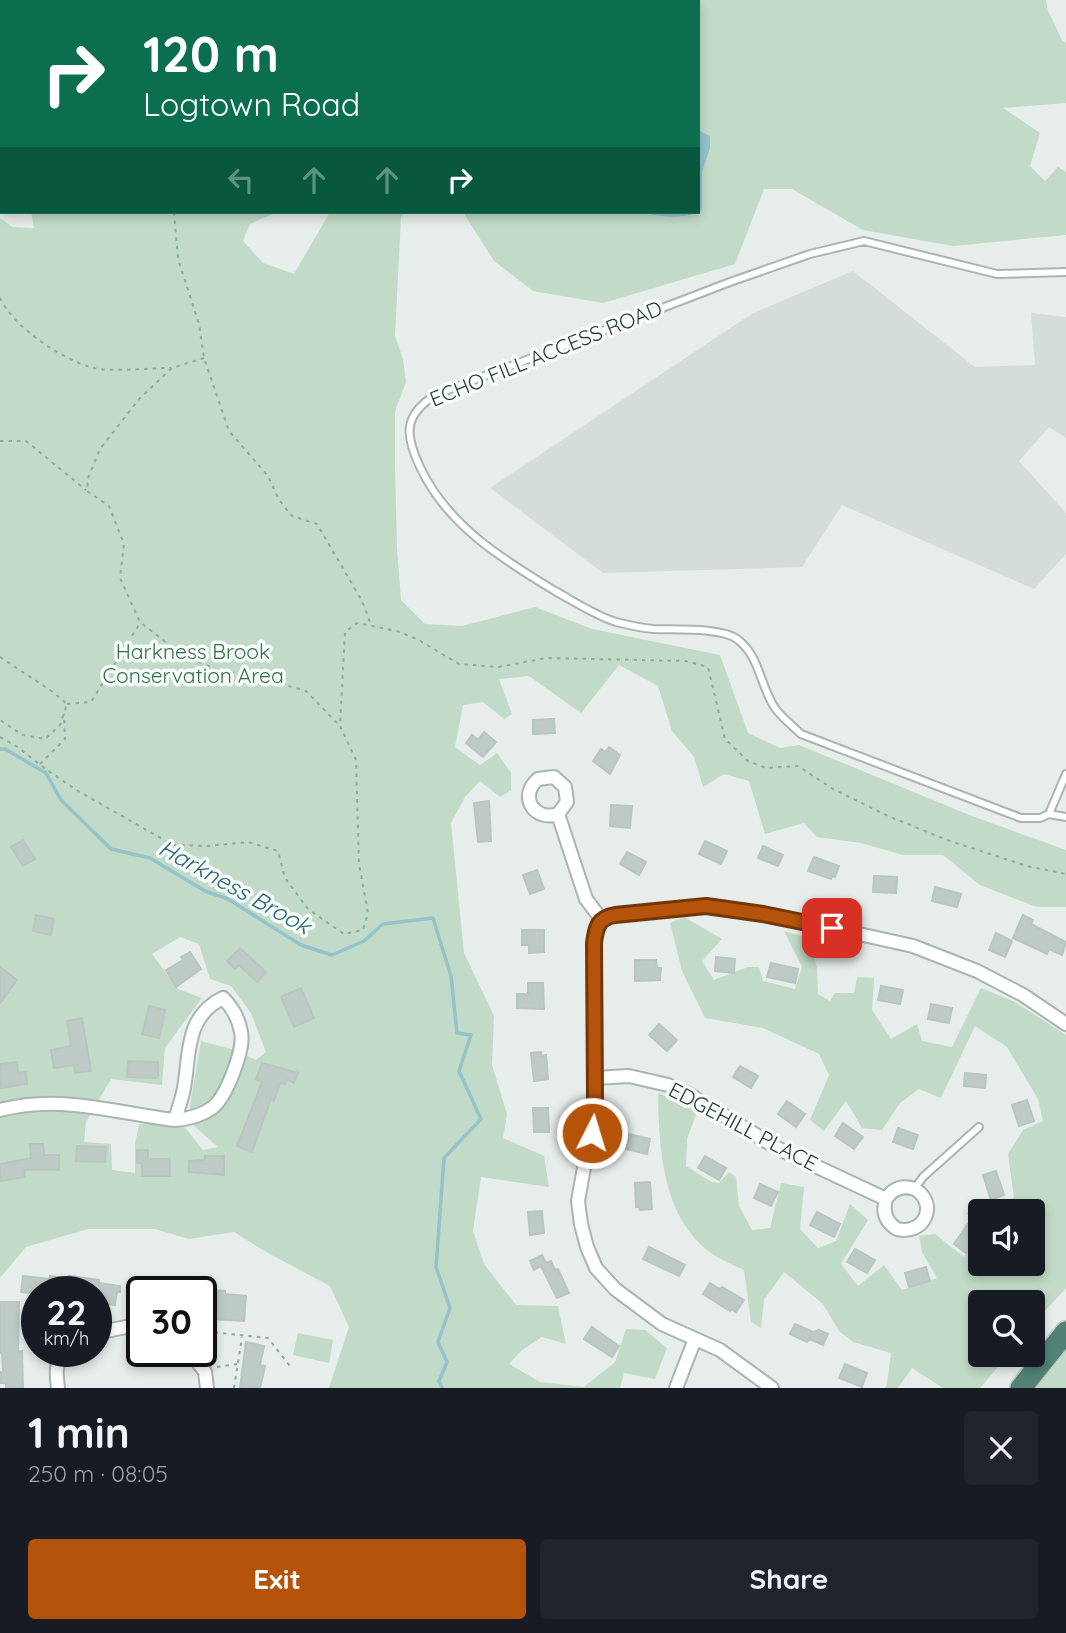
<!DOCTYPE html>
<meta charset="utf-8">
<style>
:root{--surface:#171b24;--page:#20242c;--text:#f1f3f6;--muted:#9ea1a6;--accent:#b45309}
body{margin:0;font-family:Quicksand,sans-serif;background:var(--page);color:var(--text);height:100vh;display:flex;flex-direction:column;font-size:26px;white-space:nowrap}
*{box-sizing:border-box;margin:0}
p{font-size:23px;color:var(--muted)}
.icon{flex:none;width:38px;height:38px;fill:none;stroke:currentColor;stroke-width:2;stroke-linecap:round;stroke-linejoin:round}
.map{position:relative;height:1388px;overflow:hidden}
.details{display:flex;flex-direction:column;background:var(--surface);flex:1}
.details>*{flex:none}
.top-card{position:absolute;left:0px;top:0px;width:700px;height:214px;box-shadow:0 4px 10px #0003;background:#0b6e4f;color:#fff;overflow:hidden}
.fabs{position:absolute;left:968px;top:1199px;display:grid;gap:14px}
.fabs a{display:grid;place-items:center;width:77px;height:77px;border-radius:7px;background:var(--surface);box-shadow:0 4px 10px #0003;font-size:35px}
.speed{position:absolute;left:21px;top:1276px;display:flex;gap:14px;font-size:35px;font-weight:700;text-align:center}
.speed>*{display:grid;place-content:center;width:91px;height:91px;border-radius:50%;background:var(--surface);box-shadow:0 4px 10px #0003;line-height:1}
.speed small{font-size:18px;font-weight:400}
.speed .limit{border:4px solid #111;border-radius:10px;background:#fff;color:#111}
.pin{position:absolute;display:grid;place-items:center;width:60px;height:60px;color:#fff;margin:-30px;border-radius:14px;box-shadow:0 4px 10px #0006}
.me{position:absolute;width:77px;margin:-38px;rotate:5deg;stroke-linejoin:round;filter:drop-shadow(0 0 5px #0008)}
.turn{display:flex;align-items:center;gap:24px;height:147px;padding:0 28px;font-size:32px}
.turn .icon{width:91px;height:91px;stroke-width:2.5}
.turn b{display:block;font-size:49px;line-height:60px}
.lanes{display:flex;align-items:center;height:66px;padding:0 28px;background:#0003;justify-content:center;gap:35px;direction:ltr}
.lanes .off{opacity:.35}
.round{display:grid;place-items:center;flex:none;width:74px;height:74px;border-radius:7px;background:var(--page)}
.headline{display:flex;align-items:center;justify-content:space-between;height:119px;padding:0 28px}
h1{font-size:42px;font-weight:800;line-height:52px}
.primary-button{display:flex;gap:14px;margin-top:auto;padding:14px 28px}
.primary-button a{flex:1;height:80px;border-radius:7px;background:var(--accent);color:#fff;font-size:28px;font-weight:800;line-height:80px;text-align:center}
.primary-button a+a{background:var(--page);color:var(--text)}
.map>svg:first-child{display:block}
.built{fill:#d4ddd9}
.green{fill:#c1dbc8;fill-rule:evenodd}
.water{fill:#94c3cb}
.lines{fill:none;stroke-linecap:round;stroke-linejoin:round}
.stream{stroke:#94c3cb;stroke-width:3.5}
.building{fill:#becac6;stroke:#b9c6c0;stroke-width:2}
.service-casing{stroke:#a9b5b1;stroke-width:10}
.minor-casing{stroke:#a9b5b1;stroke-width:16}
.secondary-casing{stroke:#a5b7b1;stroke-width:21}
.trunk-casing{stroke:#c2c9c7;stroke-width:24}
.path{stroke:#8aada1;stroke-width:2;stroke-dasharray:3.5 5;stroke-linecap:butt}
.service{stroke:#fff;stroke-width:6}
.minor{stroke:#fff;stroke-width:12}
.secondary{stroke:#fff;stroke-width:18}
.trunk{stroke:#528276;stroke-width:21}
.route-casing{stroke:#753606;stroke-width:18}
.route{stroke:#b45309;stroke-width:12}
.labels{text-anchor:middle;stroke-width:7;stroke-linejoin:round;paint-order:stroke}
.street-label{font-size:21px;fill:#263d37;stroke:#f6faf8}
.park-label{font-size:21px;fill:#356f4b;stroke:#f6faf8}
.water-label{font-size:23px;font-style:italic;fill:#276773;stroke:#f6faf8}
</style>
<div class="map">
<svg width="1066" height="1388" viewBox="0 0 1066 1388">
<rect width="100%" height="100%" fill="#e6edea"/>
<path class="built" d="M 853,271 L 975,367 L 1035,365 L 1031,313 L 1066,317 L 1066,438 L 1049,427 L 1019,461 L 1066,513 L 1066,554 L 1034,589 L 842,505 L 802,567 L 603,573 L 490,488 L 753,313 Z"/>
<path class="green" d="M 660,0 L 1046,0 L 1048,11 L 1062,40 L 1066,43 L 1066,103 L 1003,108 L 1040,133 L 1030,166 L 1045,181 L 1058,167 L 1066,172 L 1066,235 L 953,246 L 863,230 L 792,189 L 764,189 L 735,264 L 603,303 L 533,291 L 494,261 L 463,212 L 698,212 L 698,2 Z
M 31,212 L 278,212 L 250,224 L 243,241 L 263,263 L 294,274 L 330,212 L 408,212 L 401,216 L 395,336 L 403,359 L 406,382 L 395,411 L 395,467 L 397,548 L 401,600 L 425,624 L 462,626 L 535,607 L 592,629 L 720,655 L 748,733 L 780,748 L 799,745 L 972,816 L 1066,850 L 1066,907 L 1037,907 L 980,885 L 943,855 L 903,855 L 861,843 L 817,837 L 804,823 L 765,834 L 749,781 L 724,774 L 703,787 L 694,757 L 672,731 L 658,686 L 619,665 L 581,713 L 529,676 L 499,679 L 512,714 L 504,719 L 483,702 L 463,705 L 455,747 L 480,765 L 497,753 L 511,773 L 511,790 L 500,797 L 480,781 L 465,797 L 451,823 L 464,953 L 494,1016 L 492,1065 L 507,1114 L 503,1138 L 544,1156 L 549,1187 L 481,1177 L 473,1231 L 484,1264 L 516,1305 L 558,1306 L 566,1344 L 542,1337 L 522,1350 L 509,1364 L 540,1382 L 584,1387 L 615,1362 L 626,1329 L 645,1330 L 667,1348 L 655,1379 L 624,1373 L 620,1388 L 329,1388 L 349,1327 L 330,1286 L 266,1252 L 234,1232 L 189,1239 L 155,1229 L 88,1229 L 26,1247 L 0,1278 L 0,218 L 12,227 L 34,228 ZM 180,937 L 199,944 L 210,979 L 231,986 L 251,1013 L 266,1052 L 256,1060 L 231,1049 L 201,1041 L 189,1112 L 191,1123 L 218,1147 L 203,1150 L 183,1125 L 139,1124 L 135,1144 L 135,1173 L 112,1170 L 111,1144 L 84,1142 L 86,1122 L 111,1079 L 162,1085 L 165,1048 L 202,998 L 178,989 L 152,954 Z
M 684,917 L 722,939 L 702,961 L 714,980 L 748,967 L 759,967 L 763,981 L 795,989 L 802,967 L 784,931 L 806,937 L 817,967 L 818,994 L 830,1001 L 835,993 L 854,993 L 857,977 L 874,978 L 872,1010 L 891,1039 L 917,1024 L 922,1041 L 952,1047 L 981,988 L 1015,1002 L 1066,1035 L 1066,1288 L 1033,1324 L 1032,1302 L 980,1302 L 980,1354 L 1008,1355 L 980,1388 L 943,1388 L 912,1368 L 898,1388 L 885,1388 L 887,1384 L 891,1353 L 853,1342 L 839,1331 L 823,1304 L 784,1272 L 764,1300 L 761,1328 L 751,1322 L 744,1270 C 734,1265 723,1261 714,1255 C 662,1220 659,1149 658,1093 L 698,1109 L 687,1139 L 686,1166 L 712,1182 L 719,1183 L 729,1172 L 736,1177 L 739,1206 L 752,1230 L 770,1228 L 781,1183 L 804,1187 L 800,1229 L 818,1248 L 836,1241 L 850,1204 L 868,1220 L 841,1264 L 858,1286 L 884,1265 L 902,1290 L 937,1278 L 922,1252 L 919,1236 L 935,1234 L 964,1257 L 980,1235 L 980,1264 L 1032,1264 L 1032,1211 L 980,1211 L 980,1225 L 966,1213 L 1014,1198 L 1008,1154 L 1023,1130 L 1043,1121 L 1038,1099 L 1007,1047 L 975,1026 L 941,1098 L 919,1089 L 900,1103 L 882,1130 L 862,1128 L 846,1101 L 824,1131 L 810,1120 L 829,1075 L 819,1054 L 763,1028 L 705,1018 L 682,971 L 670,923 Z
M 298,1333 L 333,1340 L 329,1363 L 293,1355 Z
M 1066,1347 L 1066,1388 L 1036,1388 Z"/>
<path class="water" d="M 698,130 L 710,136 L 710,148 L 702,172 L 702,210 C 685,220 660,217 641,212 L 698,212 Z"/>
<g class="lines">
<path class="stream" d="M 0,749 L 5,749 L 46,773 L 61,800 L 111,849 L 150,858 L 205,891 L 228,899 L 301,945 L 332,955 L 364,941 L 383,924 L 433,918 L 451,976 L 457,1033 L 471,1035 L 459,1071 L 481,1119 L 444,1158 L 436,1267 L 450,1308 L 438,1342 L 447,1362 L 439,1381 L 442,1388"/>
</g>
<path class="building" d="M 554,719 L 555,733 L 533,734 L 533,720 Z
M 484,732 L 496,742 L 483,757 L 466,743 L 472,735 L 478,740 Z
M 609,747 L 620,755 L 610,774 L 593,761 L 601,749 L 605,752 Z
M 489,801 L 491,841 L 478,842 L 474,803 Z
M 611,805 L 632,806 L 630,828 L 610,826 Z
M 23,840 L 35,859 L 23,866 L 11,847 Z
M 705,841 L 727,851 L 721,864 L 699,854 Z
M 763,846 L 783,855 L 778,866 L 758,858 Z
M 627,852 L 646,862 L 639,875 L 620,864 Z
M 814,857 L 839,866 L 835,877 L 832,876 L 831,879 L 808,871 Z
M 537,870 L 544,889 L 530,894 L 523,875 Z
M 874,876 L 897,877 L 896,893 L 873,892 Z
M 935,887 L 961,894 L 957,907 L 932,901 Z
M 36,915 L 54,919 L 51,935 L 33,931 Z
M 1023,915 L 1033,920 L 1031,924 L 1066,942 L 1062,955 L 1049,949 L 1047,954 L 1013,938 Z
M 522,930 L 544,930 L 544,952 L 529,953 L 529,945 L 522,945 Z
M 996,933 L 1012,941 L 1005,957 L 989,950 Z
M 240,948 L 266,972 L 257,982 L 239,965 L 235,969 L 227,961 Z
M 190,952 L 201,969 L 176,987 L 166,970 L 183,960 L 181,957 Z
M 716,957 L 735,959 L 734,973 L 715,971 Z
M 635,960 L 656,960 L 657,968 L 661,968 L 660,980 L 635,981 Z
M 771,963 L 798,969 L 795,983 L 767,977 Z
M 0,967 L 17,980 L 0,1003 Z
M 528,983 L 543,983 L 544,1009 L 517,1008 L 517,994 L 528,994 Z
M 881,986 L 903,990 L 900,1004 L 878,1000 Z
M 301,988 L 314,1018 L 294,1027 L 281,997 Z
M 931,1004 L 952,1008 L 949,1023 L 928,1019 Z
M 149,1006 L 165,1010 L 159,1038 L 142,1034 Z
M 82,1018 L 91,1071 L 75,1073 L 74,1065 L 54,1068 L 51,1050 L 71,1046 L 67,1021 Z
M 659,1024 L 677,1040 L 667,1051 L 649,1035 Z
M 541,1052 L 541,1056 L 546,1055 L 548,1079 L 534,1081 L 531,1053 Z
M 128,1061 L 158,1062 L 158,1078 L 127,1077 Z
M 17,1062 L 18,1073 L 26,1072 L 27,1084 L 1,1088 L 0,1064 Z
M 262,1063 L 298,1073 L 294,1083 L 287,1080 L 285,1084 L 280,1083 L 274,1101 L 271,1099 L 252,1152 L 237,1146 L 262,1082 L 256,1079 Z
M 740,1066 L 758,1076 L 751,1088 L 733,1077 Z
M 965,1073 L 986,1075 L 985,1088 L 964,1086 Z
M 1027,1100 L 1034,1121 L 1019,1126 L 1012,1105 Z
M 787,1101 L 805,1114 L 796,1127 L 778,1114 Z
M 533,1108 L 548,1108 L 549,1132 L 534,1132 Z
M 843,1123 L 863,1137 L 854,1149 L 835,1136 Z
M 898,1128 L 918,1135 L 913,1149 L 893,1142 Z
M 629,1134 L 650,1139 L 647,1154 L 626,1149 Z
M 30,1144 L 43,1144 L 44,1155 L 59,1155 L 59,1170 L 24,1170 L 25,1177 L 0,1181 L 0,1164 L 31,1158 Z
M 77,1146 L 106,1147 L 105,1162 L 76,1161 Z
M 137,1150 L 148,1150 L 148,1159 L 170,1159 L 170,1176 L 142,1176 L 142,1163 L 137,1163 Z
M 205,1156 L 224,1156 L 224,1175 L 189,1172 L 189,1161 L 205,1160 Z
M 705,1156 L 726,1168 L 719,1180 L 698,1168 Z
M 996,1171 L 1004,1195 L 991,1200 L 983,1175 Z
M 650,1182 L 652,1209 L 640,1210 L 639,1207 L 636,1207 L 635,1183 Z
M 760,1184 L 778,1192 L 771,1206 L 754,1198 Z
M 542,1211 L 544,1233 L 530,1235 L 528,1212 Z
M 817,1212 L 840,1224 L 834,1237 L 810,1225 Z
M 968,1224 L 980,1233 L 966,1253 L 954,1244 Z
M 649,1247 L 685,1265 L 679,1276 L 643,1259 Z
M 855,1249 L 875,1260 L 867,1273 L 847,1262 Z
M 542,1255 L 546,1263 L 551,1261 L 555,1270 L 558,1269 L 569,1293 L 557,1298 L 541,1266 L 534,1270 L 530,1261 Z
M 926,1267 L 930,1281 L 909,1287 L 905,1273 Z
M 23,1276 L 50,1279 L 50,1276 L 69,1279 L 69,1276 L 99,1280 L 99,1283 L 120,1286 L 120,1292 L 117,1292 L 115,1305 L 96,1302 L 96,1292 L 37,1292 L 37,1294 L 21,1292 Z
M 710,1283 L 720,1289 L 722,1287 L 744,1300 L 736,1312 L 731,1309 L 730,1311 L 703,1294 Z
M 214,1290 L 225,1291 L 225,1294 L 246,1296 L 244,1321 L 211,1319 L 211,1316 L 201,1315 L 201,1291 L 214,1292 Z
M 0,1302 L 19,1302 L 18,1352 L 22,1351 L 23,1388 L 6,1388 L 6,1383 L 1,1383 L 1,1372 L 3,1372 L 2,1353 L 0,1353 Z
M 795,1324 L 813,1332 L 819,1330 L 828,1334 L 823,1345 L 809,1339 L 812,1333 L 807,1342 L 790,1334 Z
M 592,1327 L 619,1346 L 612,1357 L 584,1339 Z
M 246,1342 L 264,1346 L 260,1365 L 265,1366 L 260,1388 L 240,1388 Z
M 845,1364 L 867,1373 L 862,1387 L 839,1378 Z"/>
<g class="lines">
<g class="service-casing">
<path id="service" d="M 1066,272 L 997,274 L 864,241 L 810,254 L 730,282 L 435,395 C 403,416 405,435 420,467 C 447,525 502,559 555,591 C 575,602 594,615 616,622 C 628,625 641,628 653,629 C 674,630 721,627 737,639 C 760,656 760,686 775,708 C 781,717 793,726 801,734 L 1021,818 L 1040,818 L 1049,814 L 1066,774
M 1049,814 L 1066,817
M 915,1188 L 923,1177 L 979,1127"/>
</g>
<g class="minor-casing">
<path id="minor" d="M 558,814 L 567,802 L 565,787 L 554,777 L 538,779 C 518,796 534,822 558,814 L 586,899 L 601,919
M 595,1078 L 629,1076 L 668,1085 L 687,1093 L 779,1149 L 886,1199 C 882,1212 886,1222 897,1229 C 924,1236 939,1204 915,1189 C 903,1185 893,1188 886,1199
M 0,1110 C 63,1094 114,1113 175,1120 C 188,1119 202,1115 212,1108 C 226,1098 245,1049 241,1032 C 239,1020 232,1007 223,998 C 185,1016 190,1054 184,1088 C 182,1099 178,1109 175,1120
M 96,1333 L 126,1327 L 142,1329
M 190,1351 L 205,1372 L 207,1388
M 58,1388 C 56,1374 55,1362 65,1351
M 676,1388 L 695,1339
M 772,1388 L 720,1350 L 662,1324 L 615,1289 L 596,1268 L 587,1247 L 581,1224 L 578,1201 L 594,1112 L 594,943 C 596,927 598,919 615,915 L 706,906 L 727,908 L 832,928 L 913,946 L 977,971 L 1023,995 L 1066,1024"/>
</g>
<g class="secondary-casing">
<path id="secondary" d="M 313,2 L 320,0
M 0,76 L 2,76"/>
</g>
<g class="trunk-casing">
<path id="trunk" d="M 1021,1388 L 1066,1332"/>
</g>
<path class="path" d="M 174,212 L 178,259 L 199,324 L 204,358 L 229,431 L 268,476 L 279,500 L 292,516 L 317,524 L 362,601 L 371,625
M 0,298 C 13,327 64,361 94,368 C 111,372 151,368 171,368
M 204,358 L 172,368 L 140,398 L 100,449 L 88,478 L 87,491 L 109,506 L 124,544 L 120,578 L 140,622 L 182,655 L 220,671 L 254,676 L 306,691 L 338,724
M 0,441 L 26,441 L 86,490
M 0,657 L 53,692 L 67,704 L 60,725 L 45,739 L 23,735 L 0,720
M 67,704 L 91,702 L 140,623
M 0,737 L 16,746 L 47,770 L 78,791 L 173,845 L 207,846 L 248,842 L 278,851 L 285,878 L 308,909 L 344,934 L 363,930 L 368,913 L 359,864 L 356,760 L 340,726 L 345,632 L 357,623 L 397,631 L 417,639 L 459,664 L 498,667 L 546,658 L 686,661 L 708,667 L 725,739 L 748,761 L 766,768 L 798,766 L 833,789 L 888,816 L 947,840 L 1027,866 L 1066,874
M 40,764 L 65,739 L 64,714
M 213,1331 L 215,1319
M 201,1341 L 211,1332 L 268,1338 L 290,1366
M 217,1367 L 238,1364
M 234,1388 L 242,1337"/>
<use href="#service" class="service"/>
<use href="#minor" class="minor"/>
<use href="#secondary" class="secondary"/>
<use href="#trunk" class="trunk"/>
</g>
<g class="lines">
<g class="route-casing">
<path id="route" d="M 592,1133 L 595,1097 L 594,943 C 596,927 598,918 615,915 L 706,906 L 763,914 L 832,928"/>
</g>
<use href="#route" class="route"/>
</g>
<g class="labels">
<g class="street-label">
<text transform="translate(546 354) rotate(-22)" y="7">ECHO FILL ACCESS ROAD</text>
<text transform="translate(743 1127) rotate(28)" y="7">EDGEHILL PLACE</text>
</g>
<g class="park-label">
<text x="193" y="659">Harkness Brook<tspan x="193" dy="24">Conservation Area</tspan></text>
</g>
<g class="water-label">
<text transform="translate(235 887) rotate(29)" y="8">Harkness Brook</text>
</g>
</g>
</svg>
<div class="fabs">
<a><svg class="icon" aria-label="sound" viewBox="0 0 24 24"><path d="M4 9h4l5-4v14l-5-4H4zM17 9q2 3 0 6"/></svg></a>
<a><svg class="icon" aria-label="search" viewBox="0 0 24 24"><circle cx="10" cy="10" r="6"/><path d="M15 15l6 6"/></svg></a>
</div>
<div class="speed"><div>22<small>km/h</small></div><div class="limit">30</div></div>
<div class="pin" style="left:832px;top:928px;background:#d93025"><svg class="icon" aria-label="arrive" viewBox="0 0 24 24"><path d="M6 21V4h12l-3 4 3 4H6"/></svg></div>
<svg class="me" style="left:592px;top:1133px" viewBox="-20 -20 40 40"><circle r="17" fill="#b45309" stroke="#fff" stroke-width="3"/><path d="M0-11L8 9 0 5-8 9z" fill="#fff"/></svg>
<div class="top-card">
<div class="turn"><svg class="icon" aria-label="right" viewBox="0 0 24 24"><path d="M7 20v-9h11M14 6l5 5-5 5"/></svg><div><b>120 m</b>Logtown Road</div></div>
<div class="lanes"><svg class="icon off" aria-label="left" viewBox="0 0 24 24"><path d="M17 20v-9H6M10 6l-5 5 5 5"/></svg><svg class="icon off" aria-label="ahead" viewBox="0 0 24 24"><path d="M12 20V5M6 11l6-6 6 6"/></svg><svg class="icon off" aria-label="ahead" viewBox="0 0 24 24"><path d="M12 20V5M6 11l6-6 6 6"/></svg><svg class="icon" aria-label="right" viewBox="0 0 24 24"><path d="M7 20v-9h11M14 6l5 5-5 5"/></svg></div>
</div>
</div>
<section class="details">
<div class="headline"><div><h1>1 min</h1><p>250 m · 08:05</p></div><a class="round"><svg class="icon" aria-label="close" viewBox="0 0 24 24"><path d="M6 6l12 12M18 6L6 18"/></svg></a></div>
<div class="primary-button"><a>Exit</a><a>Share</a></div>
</section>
